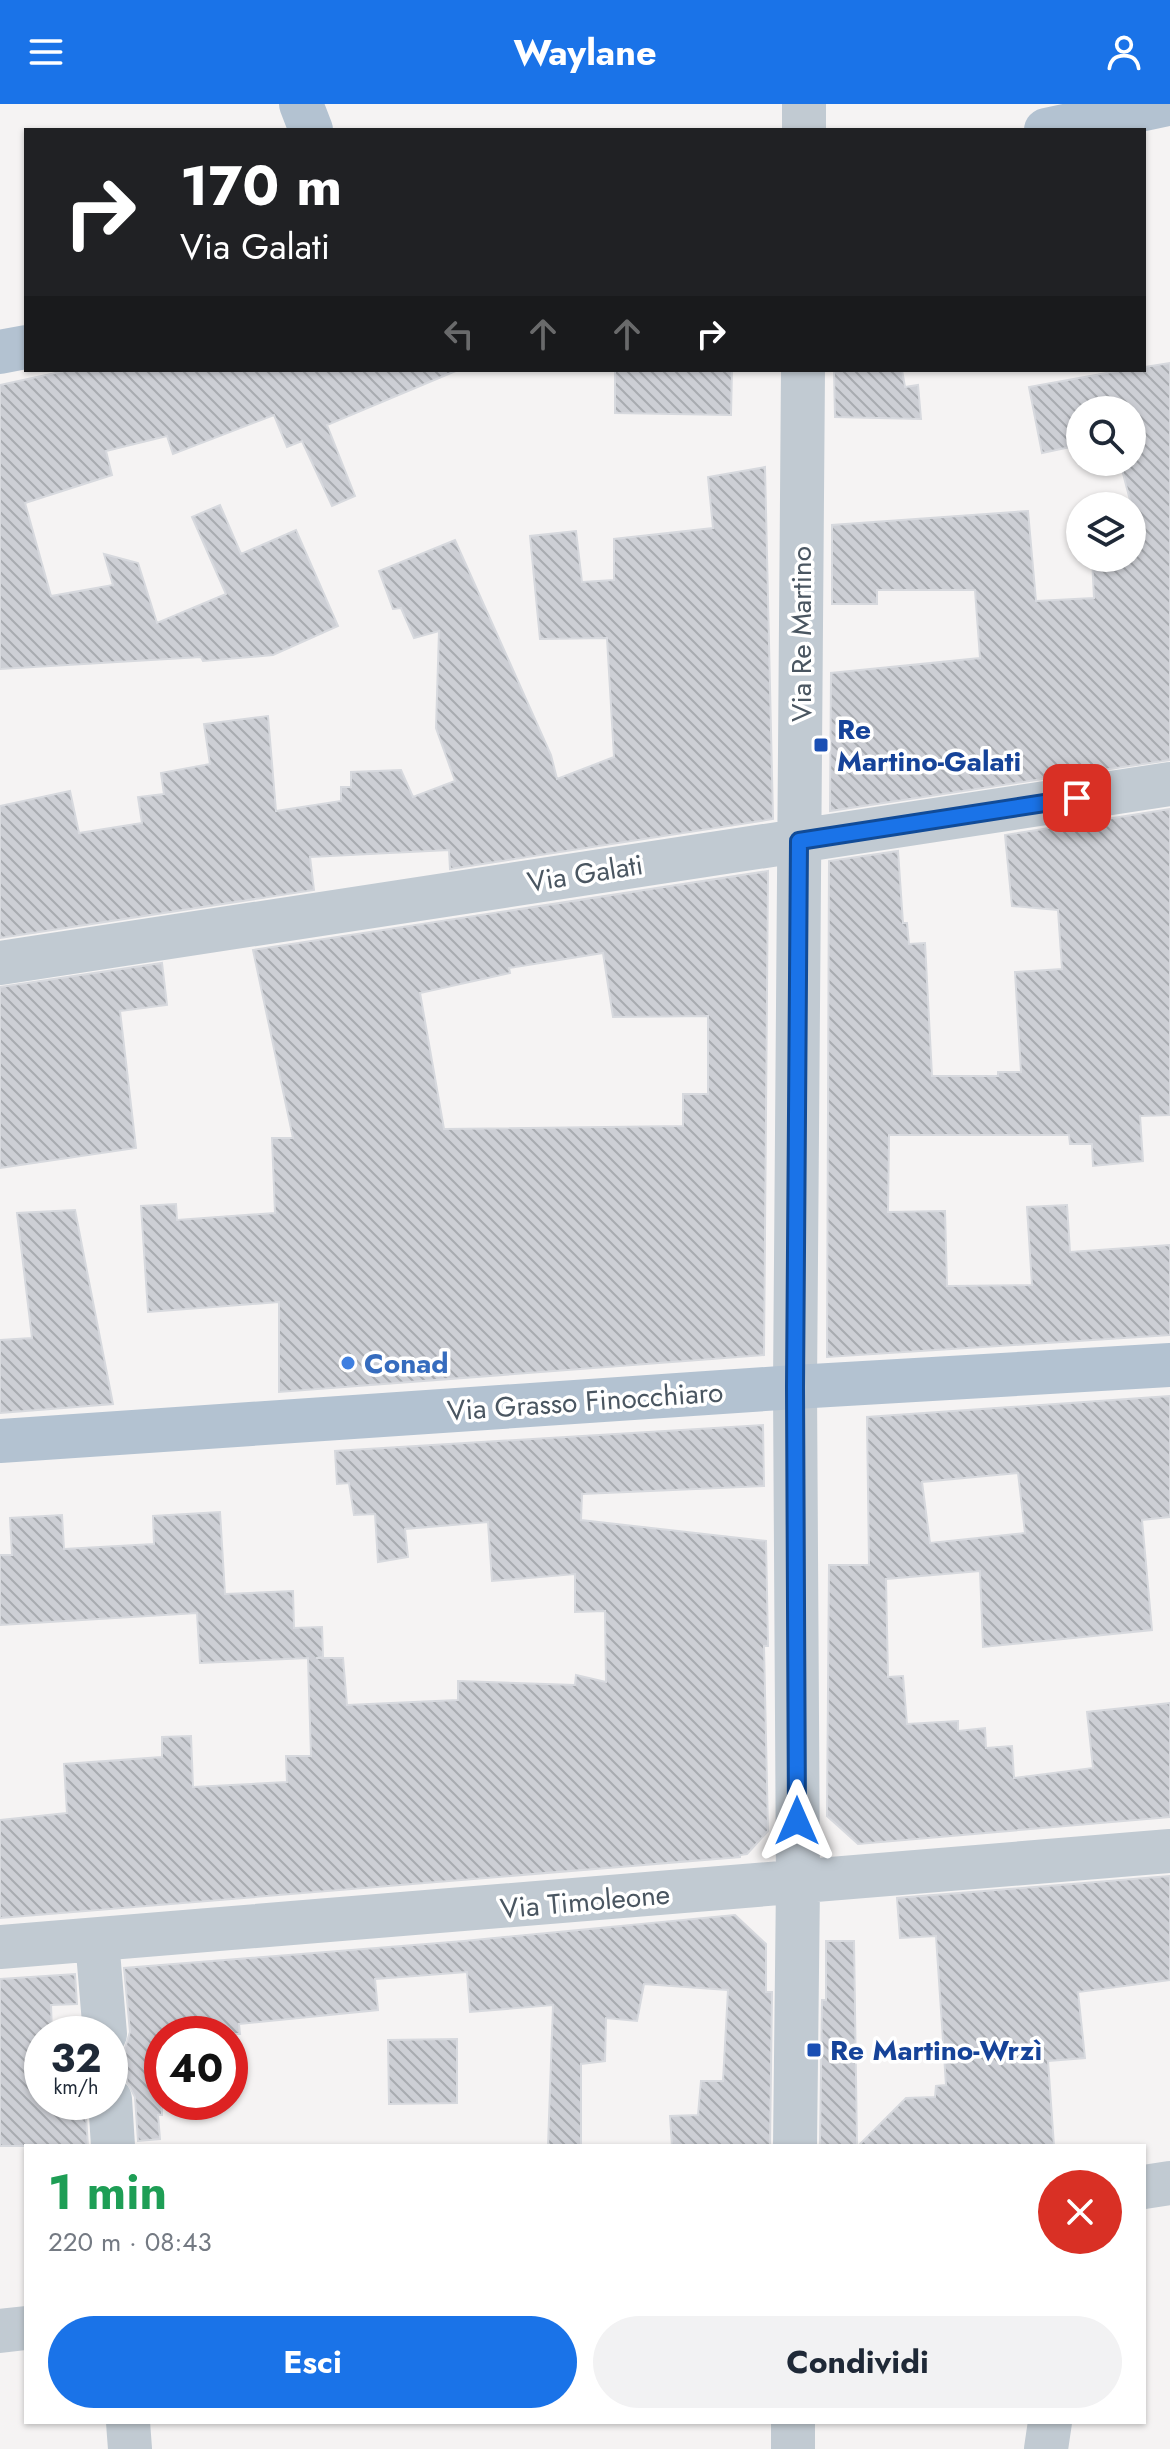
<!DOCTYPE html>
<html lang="it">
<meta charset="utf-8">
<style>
:root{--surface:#fff;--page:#f2f2f3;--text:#1f2937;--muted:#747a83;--accent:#1a73e8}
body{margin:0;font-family:Jost,sans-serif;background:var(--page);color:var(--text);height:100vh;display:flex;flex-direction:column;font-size:30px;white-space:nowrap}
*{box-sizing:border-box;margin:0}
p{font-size:26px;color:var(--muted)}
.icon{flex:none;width:44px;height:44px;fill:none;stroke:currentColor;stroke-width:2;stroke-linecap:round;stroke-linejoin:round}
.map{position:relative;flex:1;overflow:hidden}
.sheet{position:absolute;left:24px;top:2040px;width:1122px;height:280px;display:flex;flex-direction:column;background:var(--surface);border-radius:0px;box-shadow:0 2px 6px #0004}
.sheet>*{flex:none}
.top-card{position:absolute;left:24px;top:24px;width:1122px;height:244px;border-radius:0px;box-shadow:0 2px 6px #0004;background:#202124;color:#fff;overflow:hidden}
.buttons{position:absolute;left:1066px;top:292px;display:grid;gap:16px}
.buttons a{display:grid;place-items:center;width:80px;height:80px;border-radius:50%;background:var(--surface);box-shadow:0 2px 6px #0004;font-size:40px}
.speed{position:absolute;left:24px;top:1912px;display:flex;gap:16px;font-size:40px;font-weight:700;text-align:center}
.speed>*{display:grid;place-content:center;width:104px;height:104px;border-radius:50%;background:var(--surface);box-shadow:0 2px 6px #0004;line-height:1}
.speed small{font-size:20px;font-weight:400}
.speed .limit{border:12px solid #d22;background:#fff;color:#111}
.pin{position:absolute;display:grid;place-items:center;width:68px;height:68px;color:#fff;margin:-34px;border-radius:16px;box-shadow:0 4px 12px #0006}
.me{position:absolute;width:88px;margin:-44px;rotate:0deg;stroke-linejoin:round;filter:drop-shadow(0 0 6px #0008)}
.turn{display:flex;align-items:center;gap:28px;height:168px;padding:0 24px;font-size:36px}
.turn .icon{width:104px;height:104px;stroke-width:2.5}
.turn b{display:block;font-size:56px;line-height:68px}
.lanes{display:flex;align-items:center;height:76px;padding:0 24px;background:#0003;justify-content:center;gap:40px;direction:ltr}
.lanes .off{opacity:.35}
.round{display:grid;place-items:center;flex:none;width:84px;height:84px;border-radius:42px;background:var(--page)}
.overview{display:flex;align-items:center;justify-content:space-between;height:136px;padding:0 24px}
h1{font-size:48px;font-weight:700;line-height:60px;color:#1e9e55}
.cta{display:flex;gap:16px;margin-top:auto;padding:16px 24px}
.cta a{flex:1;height:92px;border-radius:48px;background:var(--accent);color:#fff;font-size:32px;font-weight:700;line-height:92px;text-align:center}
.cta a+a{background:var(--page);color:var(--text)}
header{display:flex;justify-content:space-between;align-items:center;height:104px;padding:0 24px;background:var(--accent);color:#fff;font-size:36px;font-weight:700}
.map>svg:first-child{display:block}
.building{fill:url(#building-back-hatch);stroke:#d7d9de;stroke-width:2;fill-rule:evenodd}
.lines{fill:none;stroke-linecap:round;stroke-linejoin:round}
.minor{stroke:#c1cad2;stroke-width:44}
.major{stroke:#b3c2d1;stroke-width:44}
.route-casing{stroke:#114b97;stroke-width:20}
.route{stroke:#1a73e8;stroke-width:14}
.transit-dot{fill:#1a4fb4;stroke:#fff;stroke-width:3}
.shop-dot{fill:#3f7fe0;stroke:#fff;stroke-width:3}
.labels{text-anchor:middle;stroke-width:7;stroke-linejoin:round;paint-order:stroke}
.street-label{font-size:28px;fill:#4a5661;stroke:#fff}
.transit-label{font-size:28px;font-weight:bold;fill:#164399;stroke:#fff;text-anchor:start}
.shop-label{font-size:28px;font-weight:bold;fill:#366cbe;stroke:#fff;text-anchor:start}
</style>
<header><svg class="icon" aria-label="menu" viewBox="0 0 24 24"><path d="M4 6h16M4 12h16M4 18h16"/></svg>Waylane<svg class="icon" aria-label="person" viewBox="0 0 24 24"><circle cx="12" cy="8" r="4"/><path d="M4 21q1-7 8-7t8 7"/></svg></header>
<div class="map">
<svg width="1170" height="2345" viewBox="0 0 1170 2345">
<defs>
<pattern id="building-back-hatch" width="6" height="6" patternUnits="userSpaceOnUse" patternTransform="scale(2)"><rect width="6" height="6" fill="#cdcfd5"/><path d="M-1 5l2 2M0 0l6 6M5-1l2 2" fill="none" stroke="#a8abb0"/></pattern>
</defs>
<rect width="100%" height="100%" fill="#f5f3f3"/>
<path class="building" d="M 1170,259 L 1170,656 L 830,707 L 831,569 L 980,554 L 975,486 L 877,486 L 877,500 L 832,500 L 832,421 L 1028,407 L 1036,497 L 1094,494 L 1092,454 L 1132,454 L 1132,402 L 1107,402 L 1131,400 L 1120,358 L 1132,358 L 1132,306 L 1080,306 L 1080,341 L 1042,349 L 1029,283 L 1123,266 L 1144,266 L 1144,263 Z
M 69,266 L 458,266 L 327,321 L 355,392 L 332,402 L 302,337 L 287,343 L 274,311 L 173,350 L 167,332 L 106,347 L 112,371 L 25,399 L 51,492 L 113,481 L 104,450 L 138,459 L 157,519 L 226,490 L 192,413 L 220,401 L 241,450 L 296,426 L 338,522 L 273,551 L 203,557 L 201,553 L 0,565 L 0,281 Z
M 615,266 L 732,266 L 731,311 L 615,309 Z
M 834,266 L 902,266 L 905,283 L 918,281 L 921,315 L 835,313 Z
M 765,363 L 773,715 L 450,765 L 449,746 L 310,753 L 314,786 L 0,834 L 0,702 L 70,687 L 79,729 L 142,719 L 138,693 L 164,690 L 161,669 L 210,660 L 204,620 L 268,612 L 276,707 L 341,697 L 341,683 L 351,683 L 351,668 L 401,666 L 413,693 L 455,677 L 436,624 L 439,527 L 414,534 L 401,504 L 393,505 L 379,467 L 455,436 L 551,651 L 557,675 L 614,653 L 607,534 L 540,535 L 530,432 L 576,427 L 582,478 L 614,476 L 614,435 L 713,424 L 708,373 Z
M 1170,705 L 1170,1011 L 1140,1012 L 1143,1057 L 1093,1062 L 1092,1040 L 1070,1040 L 1069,1031 L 889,1031 L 888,1108 L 945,1107 L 947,1182 L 1032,1181 L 1027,1103 L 1067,1101 L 1070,1148 L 1170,1141 L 1170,1231 L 827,1253 L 829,757 L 898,747 L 903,819 L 907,819 L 909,840 L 925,839 L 932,972 L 998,972 L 998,968 L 1021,968 L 1015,868 L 1062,865 L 1058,806 L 1012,802 L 1005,731 Z
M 768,767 L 764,1251 L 279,1288 L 279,1198 L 148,1208 L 141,1102 L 176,1100 L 177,1116 L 275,1109 L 272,1034 L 293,1034 L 253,846 ZM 603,849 L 613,913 L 708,912 L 708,990 L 683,990 L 683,1022 L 444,1025 L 420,889 L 510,869 L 509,864 Z
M 162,859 L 167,901 L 120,907 L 136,1044 L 0,1064 L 0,883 Z
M 75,1106 L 113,1300 L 0,1309 L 0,1236 L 32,1234 L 17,1109 Z
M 1170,1292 L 1170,1413 L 1142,1416 L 1152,1526 L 983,1543 L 980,1467 L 886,1475 L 888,1573 L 903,1572 L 907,1620 L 958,1617 L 958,1627 L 985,1624 L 986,1644 L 1012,1642 L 1014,1674 L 1093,1664 L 1087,1608 L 1170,1599 L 1170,1713 L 858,1740 L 827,1712 L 829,1461 L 869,1461 L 867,1313 ZM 1018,1369 L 1025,1429 L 930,1439 L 922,1378 Z
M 763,1321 L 764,1382 L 582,1390 L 581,1416 L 766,1437 L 768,1542 L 764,1542 L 768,1727 L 747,1750 L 740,1751 L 740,1753 L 0,1814 L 0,1716 L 67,1709 L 64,1660 L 162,1653 L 162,1633 L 191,1632 L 193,1683 L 287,1678 L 286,1652 L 311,1652 L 308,1554 L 200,1559 L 197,1509 L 0,1521 L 0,1451 L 12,1451 L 10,1414 L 62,1411 L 64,1445 L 154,1440 L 153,1412 L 220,1408 L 225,1490 L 293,1487 L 294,1524 L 322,1523 L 323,1553 L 316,1554 L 343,1554 L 347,1601 L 458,1596 L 458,1577 L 575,1581 L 576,1571 L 606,1578 L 605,1507 L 575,1508 L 575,1470 L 492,1477 L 488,1418 L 405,1425 L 408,1453 L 378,1458 L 375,1410 L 354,1411 L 349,1379 L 337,1380 L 335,1347 Z
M 1170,1772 L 1170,1876 L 1078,1888 L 1085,1954 L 1048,1957 L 1054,2042 L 858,2042 L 906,1994 L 935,1993 L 936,1982 L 946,1981 L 936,1832 L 900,1834 L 897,1794 Z
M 735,1811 L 766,1840 L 766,1888 L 772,1888 L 770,2042 L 672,2042 L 670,2012 L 698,2011 L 701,1977 L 723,1977 L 728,1886 L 644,1880 L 637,1917 L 606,1914 L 605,1957 L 581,1960 L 581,2042 L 548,2042 L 553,1901 L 470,1908 L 467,1868 L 375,1875 L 378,1906 L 239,1920 L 240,1930 L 162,1930 L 162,2011 L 158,2011 L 160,2035 L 138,2037 L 135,1993 L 127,1978 L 125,1944 L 130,1928 L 124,1864 L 464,1837 Z
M 826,1837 L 854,1837 L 857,2042 L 820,2042 L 822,1896 L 826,1896 Z
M 75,1870 L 77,1900 L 51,1901 L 52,1928 L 42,1929 L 42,1998 L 85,1998 L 88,2042 L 0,2042 L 0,1875 Z
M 457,1935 L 457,1999 L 389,2000 L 388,1936 Z"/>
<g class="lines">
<path class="minor" d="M 804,26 L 804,0
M 0,859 L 1170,680
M 97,1836 L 105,1930
M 0,1843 L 1170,1747
M 110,1995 L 113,2042
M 795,2042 L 798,1779 L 795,1283 L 803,266
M 1144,2083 L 1170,2079
M 0,2227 L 26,2224
M 128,2318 L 130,2345
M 793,2345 L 793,2318
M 1046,2345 L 1050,2318"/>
<path class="major" d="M 301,0 L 311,26
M 1046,26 L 1168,0
M 0,248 L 26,243
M 0,1337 L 795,1283 L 1170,1261"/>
</g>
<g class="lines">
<g class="route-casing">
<path id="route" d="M 797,1717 L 795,1283 L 799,737 L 1077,694"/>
</g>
<use href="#route" class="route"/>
</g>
<g class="transit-dot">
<rect x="813" y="633" width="16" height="16" rx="4"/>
<rect x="806" y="1938" width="16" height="16" rx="4"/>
</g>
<circle class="shop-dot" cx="348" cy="1259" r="8"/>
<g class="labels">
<g class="street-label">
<text transform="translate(801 530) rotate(-90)" y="10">Via Re Martino</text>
<text transform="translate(585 769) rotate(-9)" y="10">Via Galati</text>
<text transform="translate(585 1297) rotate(-4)" y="10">Via Grasso Finocchiaro</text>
<text transform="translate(585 1797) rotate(-5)" y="10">Via Timoleone</text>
</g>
<g class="transit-label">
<text x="837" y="635">Re<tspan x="837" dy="32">Martino-Galati</tspan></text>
<text x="830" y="1956">Re Martino-Wrzì</text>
</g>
<g class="shop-label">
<text x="364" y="1269">Conad</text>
</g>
</g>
</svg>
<div class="buttons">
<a><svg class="icon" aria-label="search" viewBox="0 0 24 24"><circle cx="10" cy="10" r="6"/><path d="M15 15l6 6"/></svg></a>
<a><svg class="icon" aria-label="layers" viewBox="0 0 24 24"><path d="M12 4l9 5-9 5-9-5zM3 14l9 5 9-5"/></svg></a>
</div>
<div class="speed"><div>32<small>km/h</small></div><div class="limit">40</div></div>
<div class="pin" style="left:1077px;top:694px;background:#d93025"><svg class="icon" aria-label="arrive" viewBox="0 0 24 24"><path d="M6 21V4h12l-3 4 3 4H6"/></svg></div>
<svg class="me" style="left:797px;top:1717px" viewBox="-20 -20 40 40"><path d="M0-17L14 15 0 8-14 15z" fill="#1a73e8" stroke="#fff" stroke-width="4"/></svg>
<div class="top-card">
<div class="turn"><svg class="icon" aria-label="right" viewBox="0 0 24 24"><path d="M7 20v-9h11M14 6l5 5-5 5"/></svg><div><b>170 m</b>Via Galati</div></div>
<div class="lanes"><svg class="icon off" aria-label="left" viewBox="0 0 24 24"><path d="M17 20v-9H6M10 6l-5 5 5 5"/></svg><svg class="icon off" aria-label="ahead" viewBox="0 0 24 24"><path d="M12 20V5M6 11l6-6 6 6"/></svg><svg class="icon off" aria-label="ahead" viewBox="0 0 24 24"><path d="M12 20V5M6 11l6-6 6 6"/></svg><svg class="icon" aria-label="right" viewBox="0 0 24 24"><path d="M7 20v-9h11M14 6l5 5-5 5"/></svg></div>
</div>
<section class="sheet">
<div class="overview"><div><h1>1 min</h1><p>220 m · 08:43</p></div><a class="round" style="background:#d93025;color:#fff"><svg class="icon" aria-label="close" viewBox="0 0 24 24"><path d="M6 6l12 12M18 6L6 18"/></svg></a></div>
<div class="cta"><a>Esci</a><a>Condividi</a></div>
</section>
</div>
